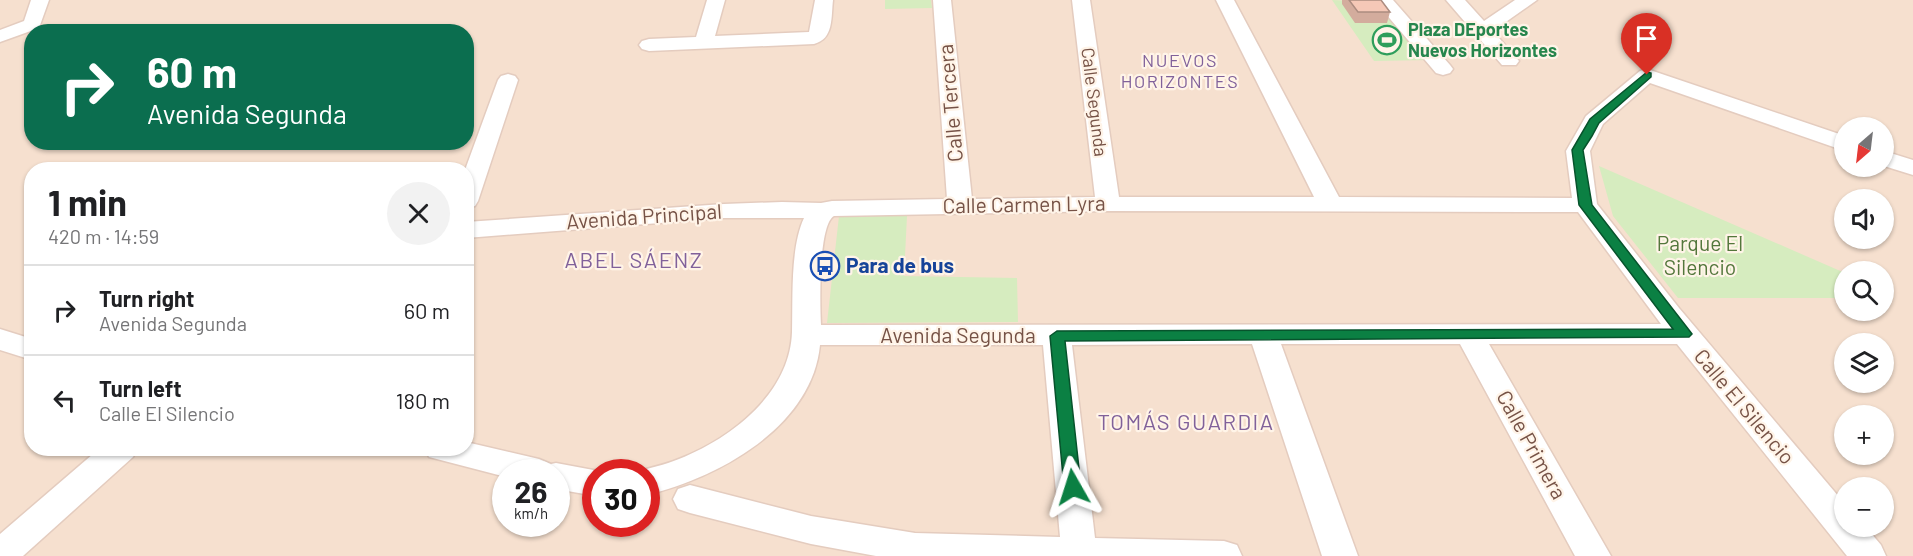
<!DOCTYPE html>
<meta charset="utf-8">
<style>
:root{--surface:#fff;--page:#f2f2f2;--text:#202124;--muted:#757577;--line:#e0e0e0}
body{margin:0;font-family:Barlow,sans-serif;background:var(--page);color:var(--text);height:100vh;display:flex;flex-direction:column;font-size:22px;white-space:nowrap}
*{box-sizing:border-box;margin:0}
p{font-size:20px;color:var(--muted)}
.icon{flex:none;width:33px;height:33px;fill:none;stroke:currentColor;stroke-width:2;stroke-linecap:round;stroke-linejoin:round}
.map{position:relative;flex:1;overflow:hidden}
.drawer{position:absolute;left:24px;top:162px;width:450px;height:294px;display:flex;flex-direction:column;background:var(--surface);border-radius:24px;box-shadow:0 2px 4px #0004}
.drawer>*{flex:none}
.hud{position:absolute;left:24px;top:24px;width:450px;height:126px;border-radius:24px;box-shadow:0 2px 4px #0004;background:#0b6e4f;color:#fff;overflow:hidden}
.needle{width:39px;rotate:208deg}
.buttons{position:absolute;left:1834px;top:117px;display:grid;gap:12px}
.buttons a{display:grid;place-items:center;width:60px;height:60px;border-radius:50%;background:var(--surface);box-shadow:0 2px 4px #0004;font-size:30px}
.speed{position:absolute;left:492px;top:459px;display:flex;gap:12px;font-size:30px;font-weight:700;text-align:center}
.speed>*{display:grid;place-content:center;width:78px;height:78px;border-radius:50%;background:var(--surface);box-shadow:0 2px 4px #0004;line-height:1}
.speed small{font-size:15px;font-weight:400}
.speed .limit{border:9px solid #d22;background:#fff;color:#111}
.pin{position:absolute;display:grid;place-items:center;width:51px;height:51px;color:#fff;margin:-62px -26px;border-radius:50% 50% 50% 0;rotate:-45deg;box-shadow:0 0 6px #0007}
.pin .icon{rotate:45deg}
.me{position:absolute;width:66px;margin:-33px;rotate:354deg;stroke-linejoin:round;filter:drop-shadow(0 0 4px #0008)}
.turn{display:flex;align-items:center;gap:21px;height:126px;padding:0 24px;font-size:27px}
.turn .icon{width:78px;height:78px;stroke-width:2.5}
.turn b{display:block;font-size:42px;line-height:51px}
.round{display:grid;place-items:center;flex:none;width:63px;height:63px;border-radius:32px;background:var(--page)}
.overview{display:flex;align-items:center;justify-content:space-between;height:102px;padding:0 24px}
h1{font-size:36px;font-weight:700;line-height:45px}
ul{padding:0;list-style:none}
li{display:flex;align-items:center;gap:18px;height:90px;padding:0 24px;border-top:2px solid var(--line)}
li div{flex:1}
li b{display:block;font-size:22px}
li em{font-style:normal}
.map>svg:first-child{display:block}
.residential{fill:#f6e0cf;fill-rule:evenodd}
.green{fill:#d6ecbf}
.lines{fill:none;stroke-linecap:round;stroke-linejoin:round}
.minor-casing{stroke:#e4ccbf;stroke-width:3}
.minor{fill:#fff;fill-rule:evenodd}
.wall{fill:#d3ac9d}
.building{fill:#f5c8b7;stroke:#ac8c80;stroke-width:1.5}
.route{fill:#0b8043;stroke:#07532c;stroke-width:1.5}
.labels{text-anchor:middle;stroke-width:4.5;stroke-linejoin:round;paint-order:stroke}
.far-leisure-label{font-size:18px;font-weight:bold;fill:#27864d;stroke:#fff4e8;text-anchor:start}
.far-neighbourhood-label{font-size:18px;letter-spacing:1.5px;fill:#81619a;stroke:#fff4e8}
.far-street-label{font-size:18px;fill:#765246;stroke:#fff4e8}
.street-label{font-size:21px;fill:#765246;stroke:#fff4e8}
.park-label{font-size:21px;fill:#53773b;stroke:#fff4e8}
.transit-label{font-size:21px;font-weight:bold;fill:#164399;stroke:#fff4e8;text-anchor:start}
.neighbourhood-label{font-size:22px;letter-spacing:1.5px;fill:#81619a;stroke:#fff4e8}
</style>
<div class="map">
<svg width="1913" height="556" viewBox="0 0 1913 556">
<rect width="100%" height="100%" fill="#feefe1"/>
<path class="residential" d="M 0,0 L 1913,0 L 1913,556 L 0,556 ZM 32,32 L 466,32 L 466,142 L 32,142 ZM 1845,128 L 1884,128 L 1884,166 L 1845,166 ZM 32,170 L 466,170 L 466,448 L 32,448 ZM 1845,200 L 1884,200 L 1884,238 L 1845,238 ZM 1845,272 L 1884,272 L 1884,310 L 1845,310 ZM 1845,344 L 1884,344 L 1884,382 L 1845,382 ZM 1845,416 L 1884,416 L 1884,454 L 1845,454 ZM 506,472 L 556,472 L 556,524 L 506,524 ZM 596,472 L 646,472 L 646,524 L 596,524 ZM 1845,488 L 1884,488 L 1884,526 L 1845,526 Z"/>
<path class="green" d="M 885,0 L 931,0 L 932,8 L 885,9 Z
M 1332,0 L 1380,2 L 1430,60 L 1374,61 Z
M 1599,166 L 1845,273 L 1845,298 L 1678,298 L 1613,216 Z
M 839,216 L 907,216 L 904,276 L 1017,278 L 1018,322 L 827,323 Z"/>
<g class="lines">
<g class="minor-casing">
<path id="minor" d="M 31,0 L 49,0 L 39,28 L 0,42 L 0,30 L 24,21 Z
M 707,0 L 725,0 L 715,36 L 809,32 L 815,0 L 833,0 C 831,17 834,39 814,44 L 649,51 L 642,49 L 639,45 L 642,41 L 649,39 L 696,37 Z
M 933,0 L 951,0 L 972,199 L 1095,197 L 1072,0 L 1090,0 L 1119,197 L 1314,197 L 1216,0 L 1234,0 L 1339,197 L 1572,198 L 1566,151 L 1586,116 L 1640,71 L 1647,69 L 1845,136 L 1845,151 L 1650,83 L 1603,124 L 1590,151 L 1597,204 L 1679,308 L 1845,504 L 1845,526 L 1865,526 L 1881,545 L 1886,556 L 1847,556 L 1677,344 L 1489,344 L 1611,556 L 1575,556 L 1460,344 L 1281,344 L 1358,556 L 1322,556 L 1252,344 L 1072,345 L 1095,538 L 1224,541 L 1237,545 L 1242,556 L 876,556 L 811,544 L 690,513 L 678,509 L 673,499 L 678,489 L 690,485 L 811,516 L 915,533 L 1060,537 L 1043,345 L 820,345 C 812,427 718,478 646,495 L 646,472 L 635,472 C 649,468 665,465 679,459 C 732,438 790,393 792,332 C 793,298 790,248 804,218 L 724,218 L 466,238 L 466,222 L 724,204 L 782,202 L 821,203 L 832,201 L 947,199 ZM 1108,211 L 1578,212 L 1661,324 L 821,325 C 820,306 818,225 834,216 Z
M 1374,0 L 1393,0 L 1450,65 L 1453,69 L 1450,73 L 1443,75 L 1436,73 Z
M 1446,0 L 1465,0 L 1484,21 L 1515,0 L 1537,0 L 1493,31 L 1519,61 L 1516,65 L 1502,65 Z
M 508,74 L 515,76 L 518,80 L 478,201 L 475,206 L 466,208 L 465,170 L 498,80 L 501,76 Z
M 1884,151 L 1913,160 L 1913,175 L 1884,166 Z
M 0,329 L 32,339 L 32,360 L 0,350 Z
M 466,442 L 539,459 L 551,464 L 556,463 L 604,472 L 596,472 L 596,496 L 556,489 L 556,472 L 506,472 L 506,477 L 429,457 L 424,448 L 466,448 Z
M 100,448 L 138,448 L 133,457 L 23,556 L 0,556 L 0,534 Z"/>
</g>
<use href="#minor" class="minor"/>
</g>
<path class="wall" d="M 1342,0 L 1381,0 L 1390,12 L 1387,23 L 1355,23 L 1342,4 Z"/>
<path class="building" d="M 1349,0 L 1381,0 L 1390,12 L 1358,12 Z"/>
<path class="route" d="M 1647,72 L 1651,73 L 1651,77 L 1599,123 L 1592,136 L 1583,150 L 1589,187 L 1592,205 L 1689,330 L 1692,334 L 1689,337 L 1065,341 L 1081,487 L 1079,492 L 1073,494 L 1067,492 L 1064,487 L 1050,336 L 1057,331 L 1673,329 L 1579,205 L 1572,150 L 1590,119 Z"/>
<defs>
<g id="stadium-ring" transform="scale(1.5)"><circle r="9.5" fill="#fff4e8" stroke="#2e9e5b" stroke-width="1.5"/><path d="M0-5a6.5 5 0 1 0 0 10a6.5 5 0 1 0 0-10ZM-3.5-1.8h7v3.6h-7Z" fill="#2e9e5b"/></g>
<g id="bus-ring" transform="scale(1.5)"><circle r="9.5" fill="#fff4e8" stroke="#1a4fb4" stroke-width="1.5"/><path d="M-5-6H5V4H4V6H2V4H-2V6H-4V4H-5ZM-3.5-4V0h7V-4ZM-3.5 1.2v1.5H-2V1.2ZM2 1.2v1.5H3.5V1.2Z" fill="#1a4fb4"/></g>
</defs>
<g fill-rule="evenodd">
<use href="#stadium-ring" x="1387" y="40"/>
<use href="#bus-ring" x="825" y="266"/>
</g>
<g class="labels">
<g class="far-leisure-label">
<text x="1408" y="36">Plaza DEportes<tspan x="1408" dy="21">Nuevos Horizontes</tspan></text>
</g>
<g class="far-neighbourhood-label">
<text x="1180" y="67">NUEVOS<tspan x="1180" dy="21">HORIZONTES</tspan></text>
</g>
<g class="far-street-label">
<text transform="translate(1094 102) rotate(83)" y="6">Calle Segunda</text>
</g>
<g class="street-label">
<text transform="translate(951 103) rotate(-95)" y="7">Calle Tercera</text>
<text transform="translate(1024 205) rotate(-1)" y="7">Calle Carmen Lyra</text>
<text transform="translate(644 217) rotate(-4)" y="7">Avenida Principal</text>
<text x="958" y="343">Avenida Segunda</text>
<text transform="translate(1744 407) rotate(50)" y="7">Calle El Silencio</text>
<text transform="translate(1531 445) rotate(61)" y="7">Calle Primera</text>
</g>
<g class="park-label">
<text x="1700" y="251">Parque El<tspan x="1700" dy="24">Silencio</tspan></text>
</g>
<g class="transit-label">
<text x="846" y="273">Para de bus</text>
</g>
<g class="neighbourhood-label">
<text x="634" y="268">ABEL SÁENZ</text>
<text x="1186" y="430">TOMÁS GUARDIA</text>
</g>
</g>
</svg>
<div class="buttons">
<a><svg class="needle" viewBox="-14 -14 28 28"><path d="M0-13l5 13h-10z" fill="#e53935"/><path d="M0 13l5-13h-10z" fill="#757577"/></svg></a>
<a><svg class="icon" aria-label="sound" viewBox="0 0 24 24"><path d="M4 9h4l5-4v14l-5-4H4zM17 9q2 3 0 6"/></svg></a>
<a><svg class="icon" aria-label="search" viewBox="0 0 24 24"><circle cx="10" cy="10" r="6"/><path d="M15 15l6 6"/></svg></a>
<a><svg class="icon" aria-label="layers" viewBox="0 0 24 24"><path d="M12 4l9 5-9 5-9-5zM3 14l9 5 9-5"/></svg></a>
<a>+</a>
<a>−</a>
</div>
<div class="speed"><div>26<small>km/h</small></div><div class="limit">30</div></div>
<div class="pin" style="left:1647px;top:75px;background:#d93025"><svg class="icon" aria-label="arrive" viewBox="0 0 24 24"><path d="M6 21V4h12l-3 4 3 4H6"/></svg></div>
<svg class="me" style="left:1073px;top:487px" viewBox="-20 -20 40 40"><path d="M0-17L14 15 0 8-14 15z" fill="#0b8043" stroke="#fff" stroke-width="4"/></svg>
<div class="hud">
<div class="turn"><svg class="icon" aria-label="right" viewBox="0 0 24 24"><path d="M7 20v-9h11M14 6l5 5-5 5"/></svg><div><b>60 m</b>Avenida Segunda</div></div>
</div>
<section class="drawer">
<div class="overview"><div><h1>1 min</h1><p>420 m · 14:59</p></div><a class="round"><svg class="icon" aria-label="close" viewBox="0 0 24 24"><path d="M6 6l12 12M18 6L6 18"/></svg></a></div>
<ul>
<li><svg class="icon" aria-label="right" viewBox="0 0 24 24"><path d="M7 20v-9h11M14 6l5 5-5 5"/></svg><div><b>Turn right</b><p>Avenida Segunda</p></div><em>60 m</em></li>
<li><svg class="icon" aria-label="left" viewBox="0 0 24 24"><path d="M17 20v-9H6M10 6l-5 5 5 5"/></svg><div><b>Turn left</b><p>Calle El Silencio</p></div><em>180 m</em></li>
</ul>
</section>
</div>
